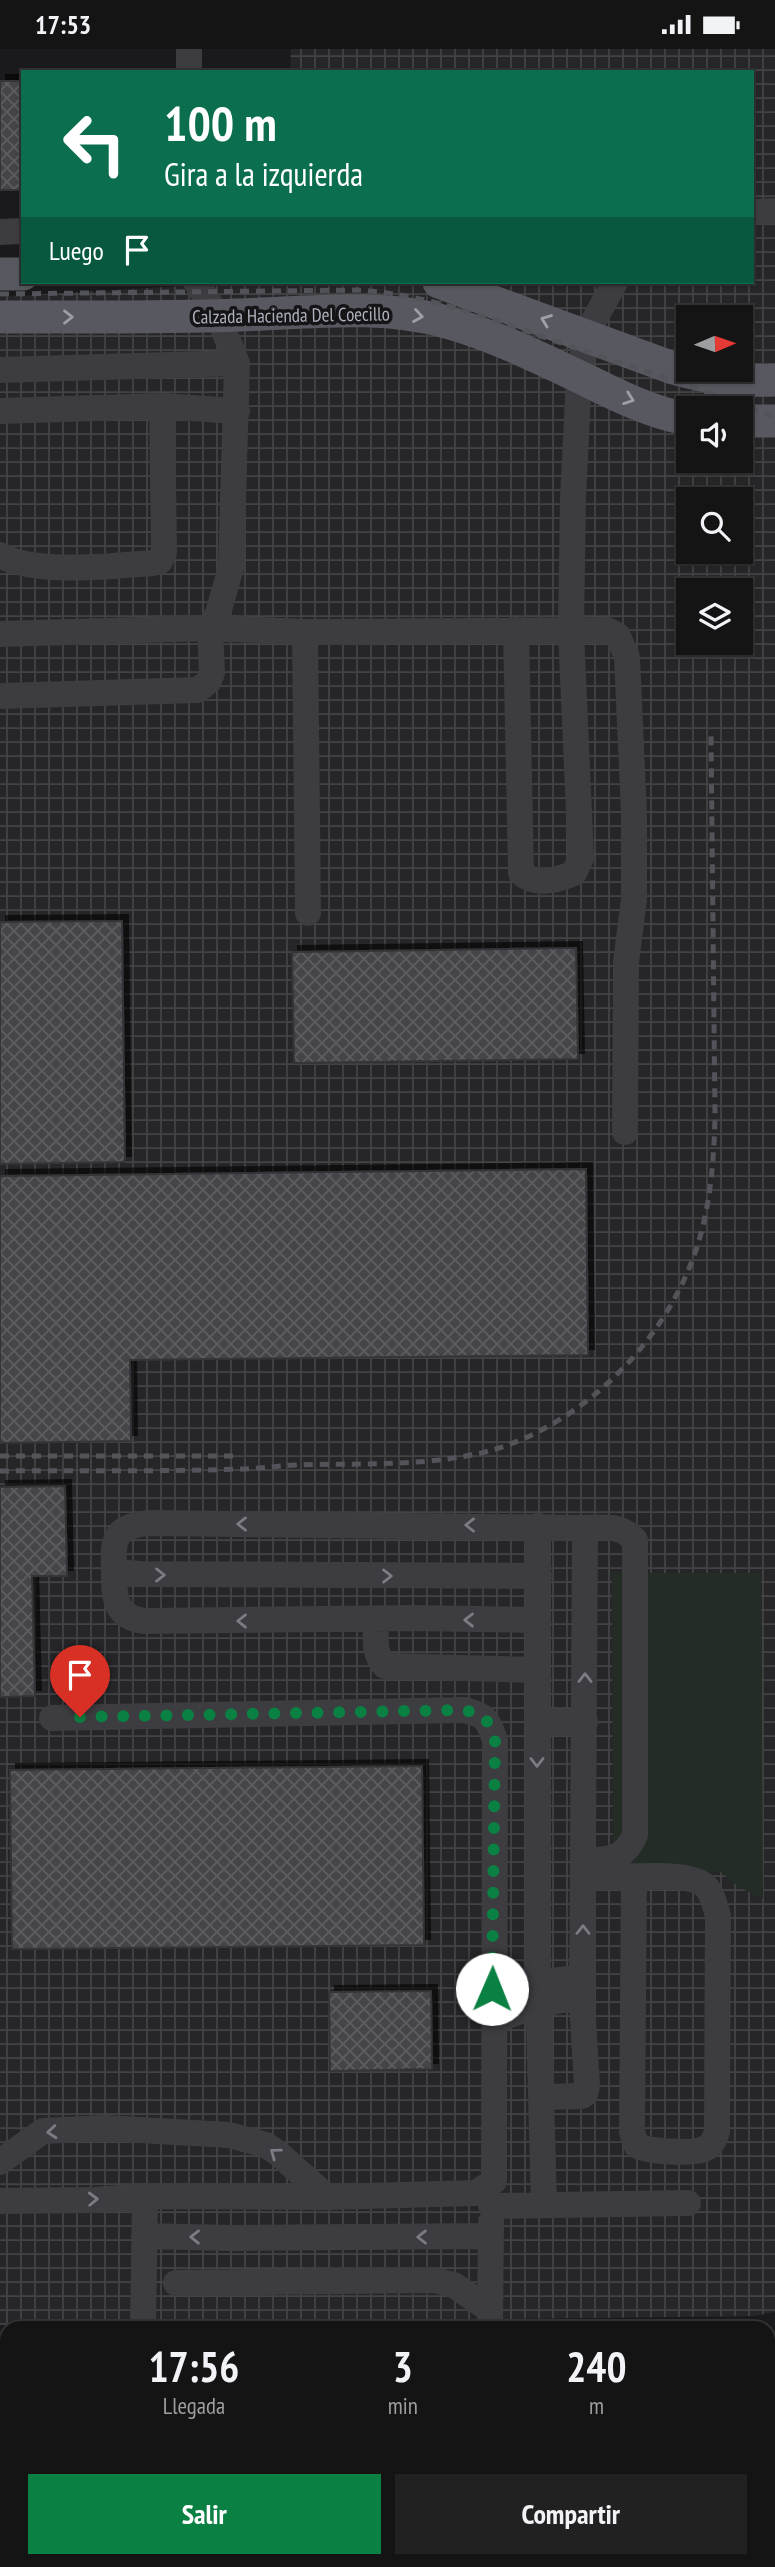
<!DOCTYPE html>
<html lang="es">
<style>
:root{--surface:#141415;--page:#212122;--text:#f1f3f6;--muted:#9d9ea0;--line:#333334;--accent:#0b8043}
body{margin:0;font-family:"PT Sans Narrow",sans-serif;background:var(--page);color:var(--text);height:100vh;display:flex;flex-direction:column;font-size:26px;white-space:nowrap}
*{box-sizing:border-box;margin:0}
p{font-size:23px;color:var(--muted)}
.icon{flex:none;width:38px;height:38px;fill:none;stroke:currentColor;stroke-width:2;stroke-linecap:round;stroke-linejoin:round}
.map{position:relative;flex:1;overflow:hidden}
.details{position:absolute;left:0px;top:2272px;width:775px;height:247px;display:flex;flex-direction:column;background:var(--surface);border-radius:21px 21px 0 0;box-shadow:0 2px 5px #0004,0 0 0 2px var(--line)}
.details>*{flex:none}
.guide{position:absolute;left:21px;top:21px;width:733px;height:214px;border-radius:0px;box-shadow:0 2px 5px #0004,0 0 0 2px var(--line);background:#0b6e4f;color:#fff;overflow:hidden}
.needle{width:46px;rotate:88deg}
.buttons{position:absolute;left:676px;top:256px;display:grid;gap:14px}
.buttons a{display:grid;place-items:center;width:77px;height:77px;border-radius:0px;background:var(--surface);box-shadow:0 2px 5px #0004,0 0 0 2px var(--line);font-size:35px}
.pin{position:absolute;display:grid;place-items:center;width:60px;height:60px;color:#fff;margin:-72px -30px;border-radius:50% 50% 50% 0;rotate:-45deg;box-shadow:0 0 7px #0007}
.pin .icon{rotate:45deg}
.me{position:absolute;width:77px;margin:-38px;rotate:1deg;stroke-linejoin:round;filter:drop-shadow(0 0 5px #0008)}
.turn{display:flex;align-items:center;gap:24px;height:147px;padding:0 28px;font-size:32px}
.turn .icon{width:91px;height:91px;stroke-width:2.5}
.turn b{display:block;font-size:49px;line-height:60px}
.then{display:flex;align-items:center;height:66px;padding:0 28px;background:#0003;gap:14px;font-size:26px}
.eta{display:flex;justify-content:space-evenly;align-items:center;height:119px;text-align:center}
.eta b{font-size:42px;font-weight:700;line-height:49px}
.action{display:flex;gap:14px;margin-top:auto;padding:14px 28px}
.action a{flex:1;height:80px;border-radius:0px;background:var(--accent);color:#fff;font-size:28px;font-weight:700;line-height:80px;text-align:center}
.action a+a{background:var(--page);color:var(--text)}
.status{display:flex;justify-content:space-between;align-items:center;height:49px;padding:0 35px;background:var(--surface);direction:ltr}
.status svg{height:19px;fill:currentColor}
.map>svg:first-child{display:block}
.industrial{fill:url(#industrial-grid);fill-rule:evenodd}
.pitch{fill:#242c26}
.building{fill:url(#building-cross-hatch);stroke:#353438;stroke-width:2;filter:url(#shadow)}
.lines{fill:none;stroke-linecap:round;stroke-linejoin:round}
.minor{stroke:#3c3c41;stroke-width:26}
.major{stroke:#585960;stroke-width:33}
.rail{stroke:#53545a;stroke-width:5;stroke-dasharray:9 7;stroke-linecap:butt}
.oneway{stroke:#9d9fa9}
.oneway2{stroke:#7b7c84}
.route{stroke:#0b8043;stroke-width:12;stroke-dasharray:0 21.6}
.labels{text-anchor:middle;stroke-width:7;stroke-linejoin:round;paint-order:stroke}
.street-label{font-size:19px;fill:#aeb1bb;stroke:#151517}
</style>
<div class="status"><b>17:53</b><svg viewBox="0 0 49 12"><path d="M0 12V9h3v3zM5 12V6h3v6zM10 12V3h3v9zM15 12V0h3v12zM26 1h20v11H26zM47 4h2v5h-2z"/></svg></div>
<div class="map">
<svg width="775" height="2518" viewBox="0 0 775 2518">
<defs>
<pattern id="industrial-grid" width="8" height="8" patternUnits="userSpaceOnUse" patternTransform="scale(1.75)"><rect width="8" height="8" fill="#262629"/><path d="M0 4h8M4 0v8" fill="none" stroke="#434346"/></pattern>
<pattern id="building-cross-hatch" width="8" height="8" patternUnits="userSpaceOnUse" patternTransform="scale(1.75)"><rect width="8" height="8" fill="#454549"/><path d="M0 0l8 8M0 8l8-8" fill="none" stroke="#5d5d61"/></pattern>
<filter id="shadow"><feDropShadow dx="6" dy="-6" stdDeviation="0" flood-color="#0009"/></filter>
</defs>
<rect width="100%" height="100%" fill="#1a1a1c"/>
<path class="industrial" d="M 291,0 L 775,0 L 775,2263 L 755,2267 L 0,2276 L 0,248 L 246,233 L 752,233 L 752,23 L 290,23 ZM 688,268 L 740,268 L 740,320 L 688,320 ZM 688,359 L 740,359 L 740,411 L 688,411 ZM 688,450 L 740,450 L 740,502 L 688,502 ZM 688,541 L 740,541 L 740,593 L 688,593 Z"/>
<path class="pitch" d="M 612,1524 L 761,1524 L 763,1850 L 737,1837 L 721,1823 L 613,1824 Z"/>
<path class="building" d="M 0,32 L 23,32 L 23,141 L 0,141 Z
M 122,872 L 125,1113 L 0,1115 L 0,873 Z
M 576,899 L 578,1010 L 294,1014 L 292,903 Z
M 586,1120 L 588,1306 L 130,1311 L 131,1392 L 0,1394 L 0,1127 Z
M 65,1437 L 67,1527 L 32,1527 L 35,1647 L 0,1648 L 0,1438 Z
M 422,1717 L 424,1896 L 12,1900 L 10,1721 Z
M 431,1942 L 432,2020 L 330,2022 L 329,1943 Z"/>
<g class="lines">
<path class="minor" d="M 189,0 L 189,23
M 752,163 L 775,162
M 0,183 L 23,182
M 0,321 L 237,314
M 162,357 L 237,362
M 0,362 L 162,357 L 164,503 L 160,512 L 153,514 C 113,517 34,526 0,506
M 516,581 L 521,824 C 535,837 559,831 574,824 L 581,809 L 571,582 L 573,449 L 579,328 L 586,286 L 615,233
M 305,583 L 308,864
M 0,585 L 210,579 L 305,583 L 607,581 L 618,587 L 627,608 L 634,764 L 634,850 L 626,913 L 625,1083
M 0,647 L 198,641 L 209,632 L 212,624 L 210,579 L 218,564 L 231,519 L 237,314 L 218,267 L 196,233
M 538,1477 L 538,1934 L 544,2156
M 114,1523 C 114,1549 115,1568 144,1572 L 413,1569 L 537,1571
M 539,1527 L 141,1525 L 114,1523 C 113,1491 112,1479 147,1474 L 585,1479 L 582,1954 L 587,2037 L 585,2045 L 582,2047 L 543,2048
M 376,1571 C 376,1587 373,1606 385,1617 L 537,1621
M 537,1673 L 585,1673
M 584,1811 C 608,1811 624,1811 635,1786 L 635,1491 C 621,1476 605,1478 585,1479
M 584,1829 C 609,1829 686,1821 704,1836 C 713,1843 714,1856 718,1866 L 717,2082 C 715,2090 712,2097 704,2100 C 692,2105 647,2103 636,2096 L 632,2083 L 634,1828
M 492,1940 L 583,1928
M 494,1972 C 523,1961 550,1950 582,1949
M 0,2113 L 43,2082 L 104,2079 L 229,2086 L 266,2096 L 279,2105 L 327,2148
M 0,2152 L 95,2151 L 145,2147 L 327,2148 L 476,2144 L 494,2132 L 495,1691 C 488,1670 485,1666 464,1661 L 52,1669
M 491,2157 L 688,2154
M 144,2187 L 230,2189 L 490,2187
M 176,2234 L 434,2231 L 454,2236 L 490,2261
M 490,2274 L 491,2173
M 143,2278 L 145,2147
M 256,2511 L 256,2518
M 516,2518 L 516,2511"/>
<path class="major" d="M 0,225 L 23,225
M 439,233 L 673,319 C 711,330 736,332 775,331
M 0,268 C 80,268 160,269 239,266 C 307,264 380,254 446,273 C 493,286 540,309 584,330 C 614,345 654,365 688,370
M 740,372 L 775,372
M 768,2301 L 775,2300
M 0,2304 L 7,2304"/>
<path class="rail" d="M 0,245 L 359,241 C 431,246 497,272 564,295 C 635,319 706,341 775,368
M 0,1407 L 240,1407
M 0,1422 C 79,1421 159,1423 238,1420 C 257,1420 276,1417 296,1416 C 359,1414 423,1418 485,1403 C 585,1377 672,1287 700,1188 C 711,1149 714,1108 715,1068 L 711,687"/>
</g>
<defs><path id="oneway-chevron" d="M-2-3.5L2.5 0L-2 3.5" fill="none" stroke-width="1.6" stroke-linecap="round" stroke-linejoin="round" transform="scale(1.75)"/></defs>
<g class="oneway">
<use href="#oneway-chevron" transform="translate(418 267) rotate(9)"/>
<use href="#oneway-chevron" transform="translate(68 268)"/>
<use href="#oneway-chevron" transform="translate(546 271) rotate(-159)"/>
<use href="#oneway-chevron" transform="translate(629 350) rotate(20)"/>
</g>
<g class="oneway2">
<use href="#oneway-chevron" transform="translate(242 1475) rotate(-180)"/>
<use href="#oneway-chevron" transform="translate(470 1476) rotate(-180)"/>
<use href="#oneway-chevron" transform="translate(160 1526)"/>
<use href="#oneway-chevron" transform="translate(387 1527)"/>
<use href="#oneway-chevron" transform="translate(469 1571) rotate(-179)"/>
<use href="#oneway-chevron" transform="translate(242 1572) rotate(180)"/>
<use href="#oneway-chevron" transform="translate(585 1629) rotate(-90)"/>
<use href="#oneway-chevron" transform="translate(537 1713) rotate(90)"/>
<use href="#oneway-chevron" transform="translate(583 1881) rotate(-90)"/>
<use href="#oneway-chevron" transform="translate(52 2083) rotate(175)"/>
<use href="#oneway-chevron" transform="translate(275 2104) rotate(-144)"/>
<use href="#oneway-chevron" transform="translate(93 2150) rotate(-2)"/>
<use href="#oneway-chevron" transform="translate(195 2188) rotate(-179)"/>
<use href="#oneway-chevron" transform="translate(422 2188) rotate(180)"/>
</g>
<g class="lines">
<path class="route" d="M 80,1668 L 464,1661 C 485,1666 488,1670 495,1691 L 492,1940"/>
</g>
<g class="labels">
<g class="street-label">
<text transform="translate(291 266) rotate(-1)" y="7">Calzada Hacienda Del Coecillo</text>
</g>
</g>
</svg>
<div class="buttons">
<a><svg class="needle" viewBox="-14 -14 28 28"><path d="M0-13l5 13h-10z" fill="#e53935"/><path d="M0 13l5-13h-10z" fill="#9d9ea0"/></svg></a>
<a><svg class="icon" aria-label="sound" viewBox="0 0 24 24"><path d="M4 9h4l5-4v14l-5-4H4zM17 9q2 3 0 6"/></svg></a>
<a><svg class="icon" aria-label="search" viewBox="0 0 24 24"><circle cx="10" cy="10" r="6"/><path d="M15 15l6 6"/></svg></a>
<a><svg class="icon" aria-label="layers" viewBox="0 0 24 24"><path d="M12 4l9 5-9 5-9-5zM3 14l9 5 9-5"/></svg></a>
</div>
<div class="pin" style="left:80px;top:1668px;background:#d93025"><svg class="icon" aria-label="arrive" viewBox="0 0 24 24"><path d="M6 21V4h12l-3 4 3 4H6"/></svg></div>
<svg class="me" style="left:492px;top:1940px" viewBox="-20 -20 40 40"><circle r="19" fill="#fff"/><path d="M0-13L10 11 0 6-10 11z" fill="#0b8043"/></svg>
<div class="guide">
<div class="turn"><svg class="icon" aria-label="left" viewBox="0 0 24 24"><path d="M17 20v-9H6M10 6l-5 5 5 5"/></svg><div><b>100 m</b>Gira a la izquierda</div></div>
<div class="then">Luego<svg class="icon" aria-label="arrive" viewBox="0 0 24 24"><path d="M6 21V4h12l-3 4 3 4H6"/></svg></div>
</div>
<section class="details">
<div class="eta">
<div><b>17:56</b><p>Llegada</p></div>
<div><b>3</b><p>min</p></div>
<div><b>240</b><p>m</p></div>
</div>
<div class="action"><a>Salir</a><a>Compartir</a></div>
</section>
</div>
